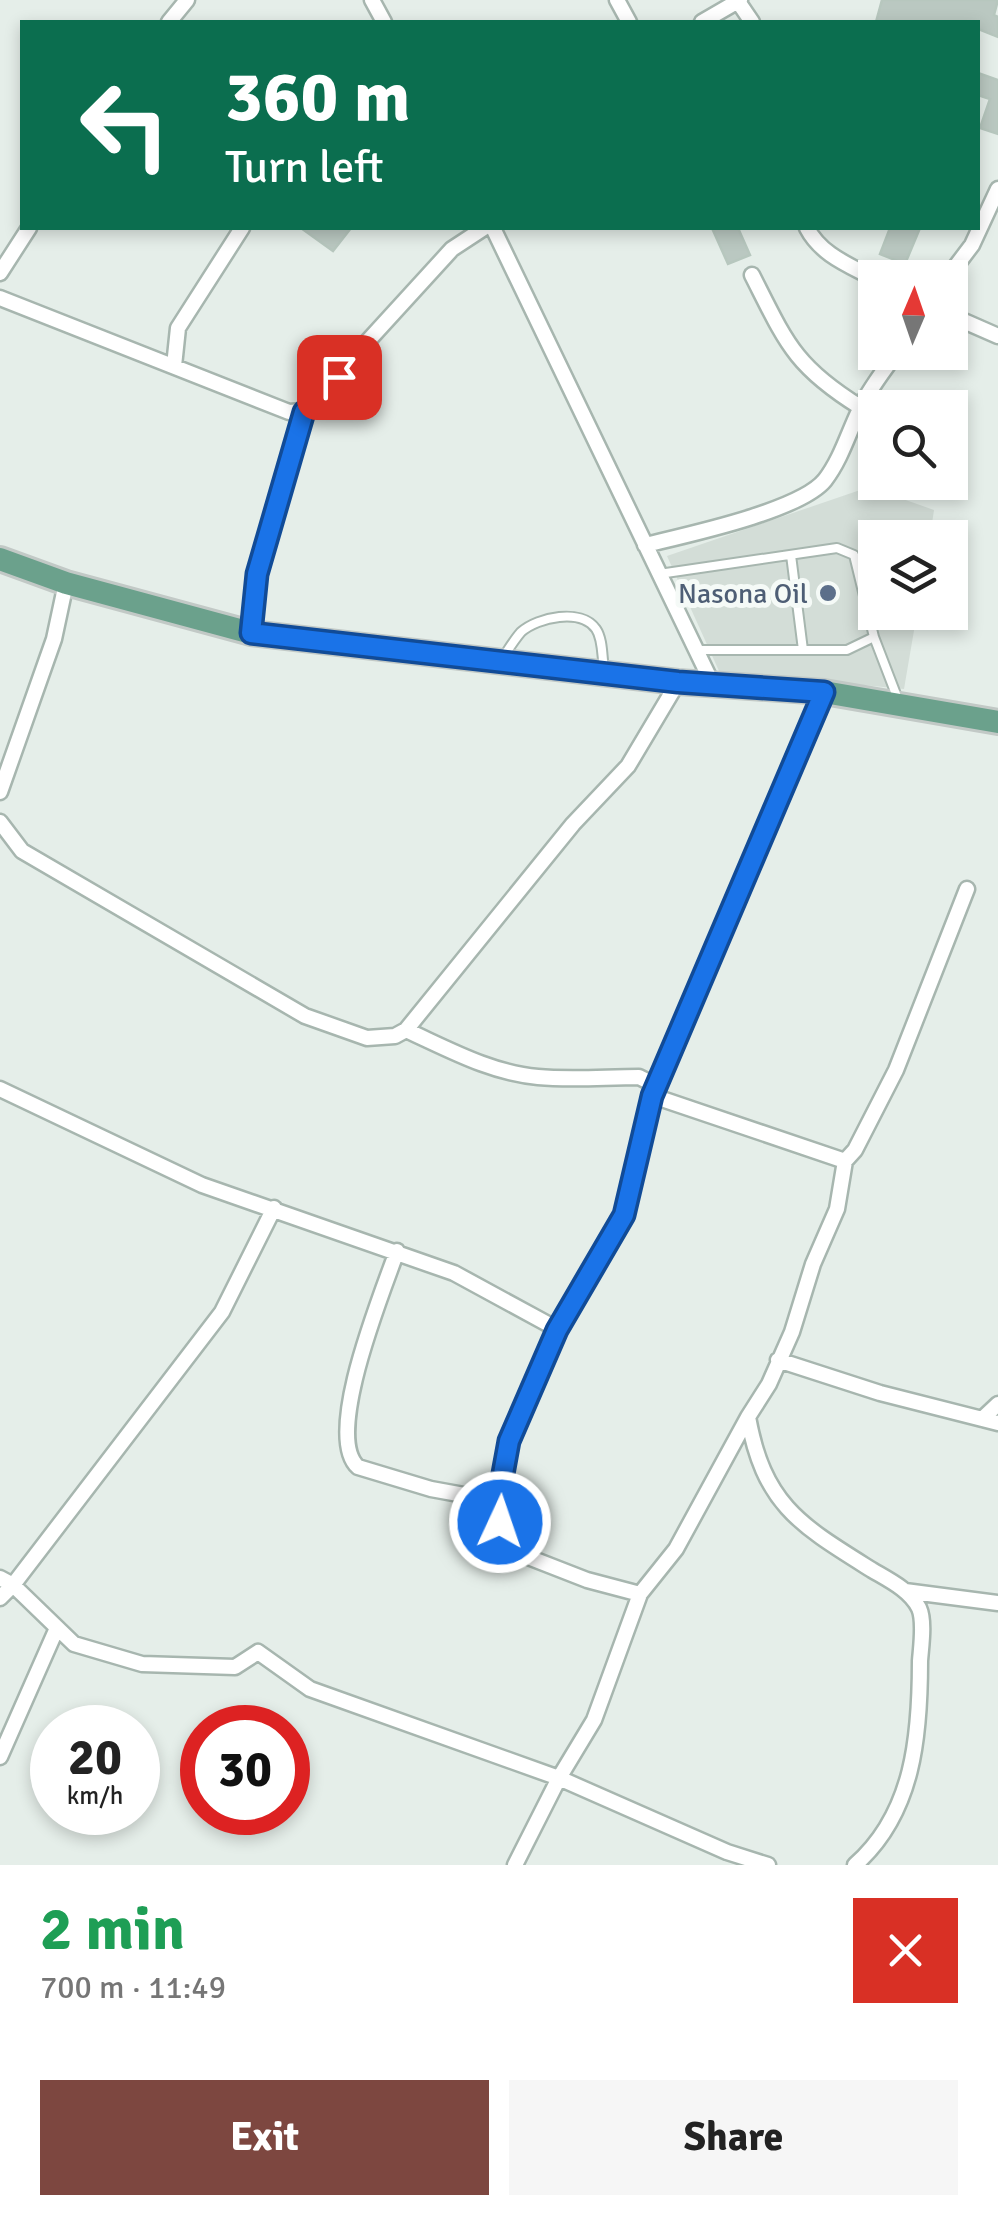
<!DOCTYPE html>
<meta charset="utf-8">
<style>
:root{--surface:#fff;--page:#f6f6f6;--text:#222;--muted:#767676;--accent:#7d4740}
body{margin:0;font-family:Signika,sans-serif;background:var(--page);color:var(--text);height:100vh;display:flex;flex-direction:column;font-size:38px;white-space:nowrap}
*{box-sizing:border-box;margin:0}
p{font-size:32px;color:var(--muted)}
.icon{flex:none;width:55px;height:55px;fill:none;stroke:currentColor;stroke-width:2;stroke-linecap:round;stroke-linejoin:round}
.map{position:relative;height:1865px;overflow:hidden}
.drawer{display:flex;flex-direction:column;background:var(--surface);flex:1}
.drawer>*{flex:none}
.guide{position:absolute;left:20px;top:20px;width:960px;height:210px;border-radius:0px;box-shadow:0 5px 15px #0003;background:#0b6e4f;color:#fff;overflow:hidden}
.needle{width:65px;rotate:2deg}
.fabs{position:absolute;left:858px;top:260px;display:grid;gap:20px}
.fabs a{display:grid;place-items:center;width:110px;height:110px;border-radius:0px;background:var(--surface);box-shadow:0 5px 15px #0003;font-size:50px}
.speed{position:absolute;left:30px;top:1705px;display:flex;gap:20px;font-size:50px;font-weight:700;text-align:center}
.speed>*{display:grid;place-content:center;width:130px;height:130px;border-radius:50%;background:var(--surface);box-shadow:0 5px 15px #0003;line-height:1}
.speed small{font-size:25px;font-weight:400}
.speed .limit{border:15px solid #d22;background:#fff;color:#111}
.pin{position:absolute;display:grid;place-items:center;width:85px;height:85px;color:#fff;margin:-42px;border-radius:20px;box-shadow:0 5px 15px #0006}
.me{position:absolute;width:110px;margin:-55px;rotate:3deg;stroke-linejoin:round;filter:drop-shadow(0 0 8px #0008)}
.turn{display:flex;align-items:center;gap:35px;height:210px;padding:0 40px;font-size:45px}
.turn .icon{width:130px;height:130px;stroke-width:2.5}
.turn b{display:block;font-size:70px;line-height:85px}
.round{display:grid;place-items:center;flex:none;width:105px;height:105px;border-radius:0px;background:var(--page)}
.overview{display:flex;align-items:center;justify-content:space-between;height:170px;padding:0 40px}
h1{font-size:60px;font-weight:700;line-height:75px;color:#1e9e55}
.action{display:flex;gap:20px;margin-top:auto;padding:20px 40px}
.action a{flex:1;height:115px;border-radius:0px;background:var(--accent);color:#fff;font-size:40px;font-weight:700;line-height:115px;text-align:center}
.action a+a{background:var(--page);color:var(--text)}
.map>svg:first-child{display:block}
.built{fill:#d3ddd7}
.building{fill:#bac8c1;stroke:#b7c7be;stroke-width:2.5}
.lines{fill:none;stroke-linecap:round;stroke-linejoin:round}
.service-casing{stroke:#a7b6af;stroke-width:12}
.minor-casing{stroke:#a7b6af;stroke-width:19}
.primary-casing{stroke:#c2c9c6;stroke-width:28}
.service{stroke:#fff;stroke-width:8}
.minor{stroke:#fff;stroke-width:14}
.primary{stroke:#6ba18c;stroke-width:22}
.route-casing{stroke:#114b97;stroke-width:25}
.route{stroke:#1a73e8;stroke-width:18}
.service-dot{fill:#5c6f8a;stroke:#f5faf7;stroke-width:4}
.labels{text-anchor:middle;stroke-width:10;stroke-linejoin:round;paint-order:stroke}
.service-label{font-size:28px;fill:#4e5e75;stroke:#f5faf7;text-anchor:end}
</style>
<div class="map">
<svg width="998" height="1865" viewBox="0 0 998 1865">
<rect width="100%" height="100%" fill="#e5eee9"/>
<path class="built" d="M 869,487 L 934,510 L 930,537 L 875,538 L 875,612 L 917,613 L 904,689 L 719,671 L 667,556 Z"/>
<path class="building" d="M 882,0 L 998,0 L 994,15 L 998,17 L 998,37 L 978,29 L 978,22 L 876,22 Z
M 978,73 L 998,80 L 998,134 L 980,128 L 990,99 L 978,95 Z
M 301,228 L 351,228 L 333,251 Z
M 712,228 L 738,228 L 750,255 L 728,264 Z
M 890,228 L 920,228 L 905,264 L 880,254 Z"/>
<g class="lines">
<g class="service-casing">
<path id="service" d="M 791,555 L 803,650
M 659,574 L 837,548 L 854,555 L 874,637
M 696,650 L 847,650 L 874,637 L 899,702
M 502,659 C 508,650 514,640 521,632 C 538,617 581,608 596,629 C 603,639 602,657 604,669"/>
</g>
<g class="minor-casing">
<path id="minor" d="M 372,0 L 384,22
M 617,0 L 629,22
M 737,0 L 752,22
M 169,22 L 187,0
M 702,22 L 740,0
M 493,228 L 713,685
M 807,228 C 821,255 849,265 875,279
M 0,273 L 29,228
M 752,275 C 786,342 794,366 860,407
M 947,278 L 972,245 L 998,189
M 0,298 L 289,412 L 304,411 L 452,249 L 484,228
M 950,315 L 998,336
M 174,366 L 178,328 L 242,228
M 645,545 C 686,535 800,511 825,480 C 841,459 848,434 859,411 C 868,390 884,371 897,352
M 251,633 L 257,573 L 304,411
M 0,792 L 54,639 L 66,583
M 0,822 L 22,851 L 305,1016 L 367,1038 L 395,1036 L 406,1030 L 573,824 L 628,766 L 678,682
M 406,1030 C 448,1049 491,1073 538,1077 C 571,1080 606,1077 639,1077 L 649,1082 L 653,1096 L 845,1161 L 837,1209 L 813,1264 L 792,1332 L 769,1384 L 748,1417 C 764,1505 800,1525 872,1570 C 889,1580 910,1590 919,1608 C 925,1621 921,1647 920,1661 C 920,1735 914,1813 855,1865
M 0,1089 L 202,1185 L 454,1273 L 557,1329
M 845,1161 L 855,1150 L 896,1070 L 967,889
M 397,1251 C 383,1291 323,1436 358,1467 L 431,1489 L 497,1501
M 778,1360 L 880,1393 L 998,1423
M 982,1419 L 998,1404
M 0,1578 L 13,1585 L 74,1644 L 142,1664 L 235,1667 L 258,1652 L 310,1689 L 559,1778 L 727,1852 L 768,1865
M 905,1591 L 998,1603
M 640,1594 L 587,1580 L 528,1557 L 509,1538 L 500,1522 L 497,1501 L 509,1441 L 557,1329 L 623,1215 L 653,1096 L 824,692
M 0,1598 L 13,1585 L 222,1312 L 274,1208
M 0,1757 L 57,1628
M 515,1865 L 559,1778 L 594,1720 L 640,1594 L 676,1549 L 748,1417"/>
</g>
<g class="primary-casing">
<path id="primary" d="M 0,559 L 66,583 L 251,633 L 678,682 L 824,692 L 998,722"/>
</g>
<use href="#service" class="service"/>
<use href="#minor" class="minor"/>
<use href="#primary" class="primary"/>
</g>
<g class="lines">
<g class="route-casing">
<path id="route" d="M 339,377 L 304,412 L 257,574 L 251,633 L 678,682 L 824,692 L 652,1096 L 624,1215 L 557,1330 L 509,1441 L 498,1501 L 500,1522"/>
</g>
<use href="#route" class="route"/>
</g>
<circle class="service-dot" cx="828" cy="593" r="10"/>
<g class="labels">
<g class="service-label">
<text x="808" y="603">Nasona Oil</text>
</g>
</g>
</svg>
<div class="fabs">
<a><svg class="needle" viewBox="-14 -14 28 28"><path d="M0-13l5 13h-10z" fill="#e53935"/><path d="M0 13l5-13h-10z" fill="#767676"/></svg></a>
<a><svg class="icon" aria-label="search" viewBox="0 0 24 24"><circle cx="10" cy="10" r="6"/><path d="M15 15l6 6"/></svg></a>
<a><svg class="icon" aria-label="layers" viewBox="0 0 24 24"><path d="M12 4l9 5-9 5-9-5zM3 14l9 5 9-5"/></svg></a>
</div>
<div class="speed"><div>20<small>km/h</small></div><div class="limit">30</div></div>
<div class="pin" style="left:339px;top:377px;background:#d93025"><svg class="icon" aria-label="arrive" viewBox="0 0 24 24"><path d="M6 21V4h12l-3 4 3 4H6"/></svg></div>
<svg class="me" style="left:500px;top:1522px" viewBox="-20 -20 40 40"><circle r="17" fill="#1a73e8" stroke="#fff" stroke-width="3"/><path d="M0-11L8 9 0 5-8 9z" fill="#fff"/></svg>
<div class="guide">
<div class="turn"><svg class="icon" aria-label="left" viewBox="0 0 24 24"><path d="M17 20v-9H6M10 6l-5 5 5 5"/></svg><div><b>360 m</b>Turn left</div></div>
</div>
</div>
<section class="drawer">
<div class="overview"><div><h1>2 min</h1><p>700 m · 11:49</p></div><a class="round" style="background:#d93025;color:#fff"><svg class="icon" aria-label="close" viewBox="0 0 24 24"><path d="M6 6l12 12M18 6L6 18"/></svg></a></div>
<div class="action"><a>Exit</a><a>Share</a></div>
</section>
